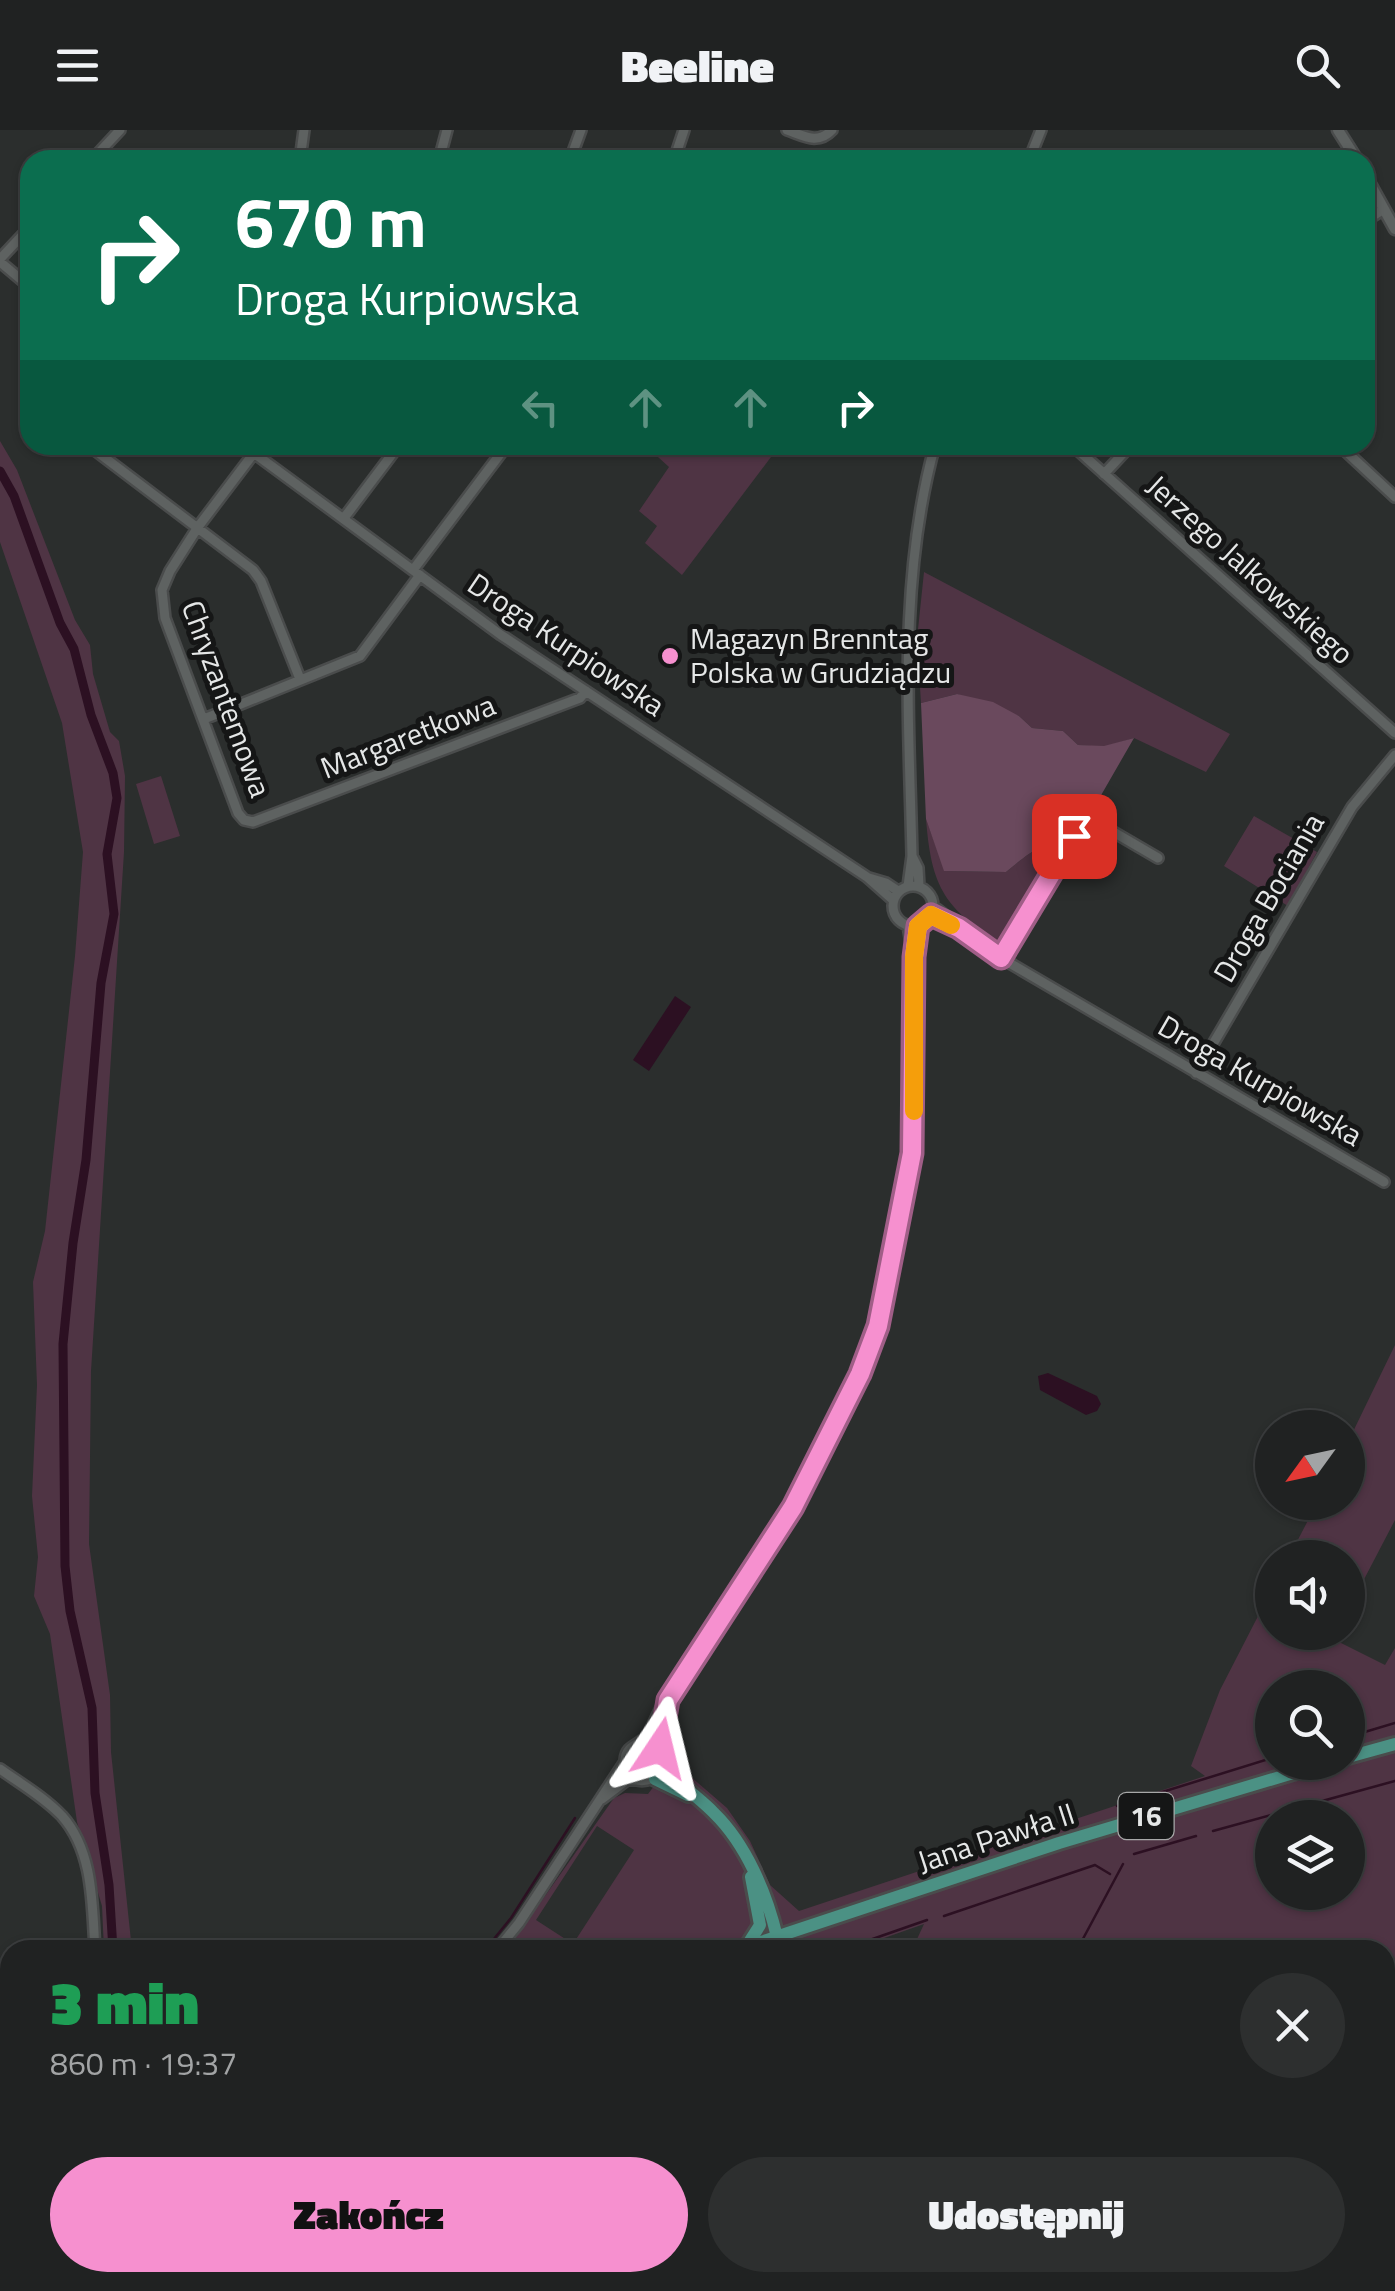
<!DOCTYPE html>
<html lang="pl">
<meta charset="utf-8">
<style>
:root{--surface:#202222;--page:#2d2f2f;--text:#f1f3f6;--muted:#a2a4a5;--line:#3d3f40;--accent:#f690cf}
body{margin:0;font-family:"Titillium Web",sans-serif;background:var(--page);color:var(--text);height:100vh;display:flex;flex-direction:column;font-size:38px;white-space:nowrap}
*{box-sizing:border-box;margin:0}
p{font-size:32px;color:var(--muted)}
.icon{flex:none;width:55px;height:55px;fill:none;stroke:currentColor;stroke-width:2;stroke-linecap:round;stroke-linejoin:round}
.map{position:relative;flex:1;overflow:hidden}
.panel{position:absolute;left:0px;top:1810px;width:1395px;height:352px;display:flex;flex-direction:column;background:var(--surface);border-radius:30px 30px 0 0;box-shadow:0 2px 8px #0004,0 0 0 2px var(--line)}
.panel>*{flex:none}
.hud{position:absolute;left:20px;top:20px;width:1355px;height:305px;border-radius:30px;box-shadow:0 2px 8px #0004,0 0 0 2px var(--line);background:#0b6e4f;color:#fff;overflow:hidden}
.needle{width:65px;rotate:237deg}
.tools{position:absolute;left:1255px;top:1280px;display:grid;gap:20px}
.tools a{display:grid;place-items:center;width:110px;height:110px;border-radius:50%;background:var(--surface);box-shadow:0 2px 8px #0004,0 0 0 2px var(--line);font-size:50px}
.pin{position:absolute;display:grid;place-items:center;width:85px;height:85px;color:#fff;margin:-42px;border-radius:20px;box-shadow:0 5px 15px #0006}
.me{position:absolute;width:110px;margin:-55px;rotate:10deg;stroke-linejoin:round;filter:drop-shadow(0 0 8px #0008)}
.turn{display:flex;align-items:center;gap:35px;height:210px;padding:0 50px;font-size:45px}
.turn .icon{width:130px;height:130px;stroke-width:2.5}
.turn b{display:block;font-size:70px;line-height:85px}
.lanes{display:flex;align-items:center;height:95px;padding:0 50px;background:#0003;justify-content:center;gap:50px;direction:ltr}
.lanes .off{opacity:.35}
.round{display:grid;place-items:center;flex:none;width:105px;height:105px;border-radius:52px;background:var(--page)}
.headline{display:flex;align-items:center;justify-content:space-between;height:170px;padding:0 50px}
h1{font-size:60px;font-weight:800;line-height:75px;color:#1e9e55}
.primary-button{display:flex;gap:20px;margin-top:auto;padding:20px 50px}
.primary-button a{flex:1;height:115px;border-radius:60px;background:var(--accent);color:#111;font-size:40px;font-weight:800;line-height:115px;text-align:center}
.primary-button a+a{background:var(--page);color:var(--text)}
header{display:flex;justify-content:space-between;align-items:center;height:130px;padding:0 50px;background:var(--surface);font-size:45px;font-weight:800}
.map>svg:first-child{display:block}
.green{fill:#4f3444;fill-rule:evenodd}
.forest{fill:#6a495d}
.water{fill:#2c1022}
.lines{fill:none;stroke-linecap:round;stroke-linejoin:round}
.stream{stroke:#2c1022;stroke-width:2.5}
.canal{stroke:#2c1022;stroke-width:9}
.minor-casing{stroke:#4a4c4c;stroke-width:14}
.tertiary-casing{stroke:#4a4c4c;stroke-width:15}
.primary-casing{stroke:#4a4c4c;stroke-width:18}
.minor{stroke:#5e6261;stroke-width:9}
.tertiary{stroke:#5e6261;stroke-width:10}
.primary{stroke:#4b9184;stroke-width:12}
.route-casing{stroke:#a05e87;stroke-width:25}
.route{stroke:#f690cf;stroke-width:18}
.slow{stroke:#f59e0b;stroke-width:18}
.poi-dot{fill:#f690cf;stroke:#151616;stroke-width:4}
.labels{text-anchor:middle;stroke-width:10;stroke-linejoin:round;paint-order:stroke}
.shield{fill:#151616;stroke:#a7a8a8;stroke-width:2.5}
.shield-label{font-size:28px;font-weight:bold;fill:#e5e7e7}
.street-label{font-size:30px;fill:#e5e7e7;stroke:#151616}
.poi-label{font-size:30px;fill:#e5e7e7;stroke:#151616;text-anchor:start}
</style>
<header><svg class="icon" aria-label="menu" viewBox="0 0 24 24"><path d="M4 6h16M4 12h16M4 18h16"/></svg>Beeline<svg class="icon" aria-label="search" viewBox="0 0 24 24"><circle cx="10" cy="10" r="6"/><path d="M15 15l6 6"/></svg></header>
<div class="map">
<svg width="1395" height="2161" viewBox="0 0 1395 2161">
<rect width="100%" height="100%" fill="#2b2e2d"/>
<path class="green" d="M 0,311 L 17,340 L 75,490 L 90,515 L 93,544 L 110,602 L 119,611 L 125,646 L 124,722 L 91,1241 L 89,1414 L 110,1565 L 111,1622 L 132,1820 L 104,1820 L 102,1776 L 77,1692 L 50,1504 L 34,1466 L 38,1427 L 32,1366 L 37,1255 L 33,1152 L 45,1101 L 75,826 L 83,722 L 62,593 L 0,412 Z
M 649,315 L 776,315 L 774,323 L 682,445 L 645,413 L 657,396 L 639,381 L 669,337 L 647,317 Z
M 924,442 L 1230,604 L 1206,642 L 1134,608 L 1104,617 L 1078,615 L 1063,601 L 1032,598 L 1019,586 L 957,564 L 921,573 L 917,509 Z
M 161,646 L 180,706 L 154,714 L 136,654 Z
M 1254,686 L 1317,722 L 1288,776 L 1224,736 Z
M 926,689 L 945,741 L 1006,742 C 1029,723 1047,708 1077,707 L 1010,823 C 949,778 932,767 926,689 Z
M 1395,1215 L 1395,1390 L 1348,1480 L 1348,1428 L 1289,1427 L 1317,1373 L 1348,1372 L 1348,1312 Z
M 1272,1459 L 1272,1502 L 1336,1503 L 1333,1509 L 1385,1535 L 1395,1518 L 1395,2161 L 718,2161 L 714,2153 L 1385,2152 L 1385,1820 L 912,1820 L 924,1794 L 850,1820 L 507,1820 L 614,1668 L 625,1663 L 648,1664 L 677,1626 L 683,1640 L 727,1678 L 750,1711 L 770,1755 L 799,1781 L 1205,1646 L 1191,1636 L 1220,1560 ZM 1272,1558 L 1348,1558 L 1348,1632 L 1272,1632 ZM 1272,1688 L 1348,1688 L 1348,1762 L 1272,1762 ZM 597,1696 L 634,1720 L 573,1814 L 536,1790 Z"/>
<path class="forest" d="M 957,564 L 993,572 L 1019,586 L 1032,598 L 1063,601 L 1078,615 L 1104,616 L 1134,608 L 1077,707 C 1047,708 1029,723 1006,742 L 944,741 L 926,689 L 921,573 Z"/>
<path class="water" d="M 675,866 L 691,877 L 649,941 L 633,930 Z
M 1048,1243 L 1097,1266 L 1101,1274 L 1097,1281 L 1086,1285 L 1040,1260 L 1038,1246 Z"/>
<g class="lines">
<path class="stream" d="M 1348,1607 L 1395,1593
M 1117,1676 L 1272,1628
M 1213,1701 L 1395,1651
M 1134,1724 L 1196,1706
M 944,1786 L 1095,1735 L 1110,1744
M 485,1820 L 511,1788 L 575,1688
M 841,1820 L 927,1790
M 1077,1820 L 1123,1734
M 1385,2121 L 1395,2120
M 721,2152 L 726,2161
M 263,2161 L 268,2152
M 1257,2161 L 1260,2152"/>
<path class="canal" d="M 0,341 L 14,366 L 60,493 L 74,519 L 91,585 L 113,643 L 117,668 L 107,724 L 114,784 L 101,853 L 86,1030 L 73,1113 L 63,1214 L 65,1436 L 70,1481 L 92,1578 L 95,1663 L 109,1755 L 113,1820
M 218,2161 L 221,2152"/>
<g class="minor-casing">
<path id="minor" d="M 787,0 C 804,6 818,15 832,0
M 92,30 L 120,0
M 300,30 L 304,0
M 439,30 L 447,0
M 570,30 L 581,0
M 674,30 L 684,0
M 1029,30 L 1041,0
M 1365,91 L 1384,79
M 0,129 L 30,97
M 0,132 L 30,157
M 88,315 L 253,440 L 261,451 L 300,549
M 243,315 L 501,505 L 867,747 L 893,770
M 260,315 L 198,397 L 170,441 L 162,460 L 165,488 L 238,683 L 244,690 L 253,692 L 580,568 L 586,561
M 1072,315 L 1395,603
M 1339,315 L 1395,367
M 1104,344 L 1131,315
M 344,388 L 399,315
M 413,440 L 507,315
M 204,589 L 360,526 L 420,445
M 912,726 L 918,738 L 919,756
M 869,748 L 886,753 L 898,761
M893 776a20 20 0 1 1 40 0a20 20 0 1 1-40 0Z
M 908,756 L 912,726 C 909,589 898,449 935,315
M 933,776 L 1001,828 L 1384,1052
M 931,785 L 959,798
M 908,796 L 913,825
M 1001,828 L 1086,686 L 1158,728
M 1196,943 L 1352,677 L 1395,625
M 642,1612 L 656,1615 L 664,1628 L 663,1640 C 651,1656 622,1655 625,1630 C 626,1615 638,1616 646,1607 C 652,1599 656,1587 661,1578 L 776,1406 L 870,1220 L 885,1169 L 912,1023 L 914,827 L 918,796
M 660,1618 L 666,1578
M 0,1639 C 21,1654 44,1667 62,1686 C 94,1722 92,1775 95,1820
M 602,1669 L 627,1650 L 635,1650
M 497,1820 L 519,1793 L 624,1633
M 0,2032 L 10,2033
M 0,2109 L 10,2104
M 146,2152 L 148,2161"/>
</g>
<g class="tertiary-casing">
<path id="tertiary" d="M 1338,0 L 1357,30
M 1365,45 L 1395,99"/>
</g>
<g class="primary-casing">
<path id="primary" d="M 1348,1627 L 1395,1614
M 665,1633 C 676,1654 698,1666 714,1683 C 746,1714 767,1764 777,1807
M 655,1649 L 688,1665
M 746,1817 L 760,1795 L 751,1747
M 737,1820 L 1059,1713 L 1330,1632
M 0,2075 L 10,2071
M 0,2092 L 10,2088"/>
</g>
<use href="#minor" class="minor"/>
<use href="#tertiary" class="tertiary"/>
<use href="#primary" class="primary"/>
</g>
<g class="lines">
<g class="route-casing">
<path id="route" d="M 660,1618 L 668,1570 L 793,1377 L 860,1244 L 878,1196 L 912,1023 L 914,827 L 918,796 L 931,785 L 959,798 L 1001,828 L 1074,706"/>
</g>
<use href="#route" class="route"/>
<path class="slow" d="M 914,981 L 914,827 L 918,796 L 931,785 L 951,795"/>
</g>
<circle class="poi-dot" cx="670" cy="526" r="10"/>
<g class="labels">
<rect class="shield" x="1118.5" y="1663" width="55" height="46" rx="8"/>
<g class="shield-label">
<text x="1146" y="1696">16</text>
</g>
<g class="street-label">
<text transform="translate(1250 440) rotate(42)" y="10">Jerzego Jalkowskiego</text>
<text transform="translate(566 515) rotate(34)" y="10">Droga Kurpiowska</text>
<text transform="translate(226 569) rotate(70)" y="10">Chryzantemowa</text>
<text transform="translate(408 607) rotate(-21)" y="10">Margaretkowa</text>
<text transform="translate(1269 768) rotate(-60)" y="10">Droga Bociania</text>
<text transform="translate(1260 951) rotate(30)" y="10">Droga Kurpiowska</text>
<text transform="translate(996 1708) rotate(-18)" y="10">Jana Pawła II</text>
</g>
<g class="poi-label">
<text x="690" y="519">Magazyn Brenntag<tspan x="690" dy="34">Polska w Grudziądzu</tspan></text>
</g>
</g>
</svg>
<div class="tools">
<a><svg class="needle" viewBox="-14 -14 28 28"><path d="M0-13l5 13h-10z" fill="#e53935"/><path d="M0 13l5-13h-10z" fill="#a2a4a5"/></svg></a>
<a><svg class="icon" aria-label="sound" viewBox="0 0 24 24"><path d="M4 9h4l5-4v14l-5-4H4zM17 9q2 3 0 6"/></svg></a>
<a><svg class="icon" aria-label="search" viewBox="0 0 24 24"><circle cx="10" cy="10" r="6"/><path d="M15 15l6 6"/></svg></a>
<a><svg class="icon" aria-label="layers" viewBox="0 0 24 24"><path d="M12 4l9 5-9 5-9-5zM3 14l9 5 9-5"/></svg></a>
</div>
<div class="pin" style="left:1074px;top:706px;background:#d93025"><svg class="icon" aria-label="arrive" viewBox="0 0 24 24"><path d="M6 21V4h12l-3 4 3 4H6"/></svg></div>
<svg class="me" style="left:660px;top:1618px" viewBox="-20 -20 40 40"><path d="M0-17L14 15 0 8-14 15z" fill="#f690cf" stroke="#fff" stroke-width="4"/></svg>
<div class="hud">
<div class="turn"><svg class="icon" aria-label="right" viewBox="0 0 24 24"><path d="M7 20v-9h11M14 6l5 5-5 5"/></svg><div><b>670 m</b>Droga Kurpiowska</div></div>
<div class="lanes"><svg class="icon off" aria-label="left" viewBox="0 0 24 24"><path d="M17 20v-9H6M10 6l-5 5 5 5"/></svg><svg class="icon off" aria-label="ahead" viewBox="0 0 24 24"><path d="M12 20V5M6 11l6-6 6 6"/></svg><svg class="icon off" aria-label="ahead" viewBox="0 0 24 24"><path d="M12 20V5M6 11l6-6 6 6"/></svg><svg class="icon" aria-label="right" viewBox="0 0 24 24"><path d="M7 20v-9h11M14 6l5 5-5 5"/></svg></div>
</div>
<section class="panel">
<div class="headline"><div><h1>3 min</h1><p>860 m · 19:37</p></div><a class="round"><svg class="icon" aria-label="close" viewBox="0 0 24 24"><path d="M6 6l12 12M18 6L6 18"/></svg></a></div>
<div class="primary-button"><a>Zakończ</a><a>Udostępnij</a></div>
</section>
</div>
